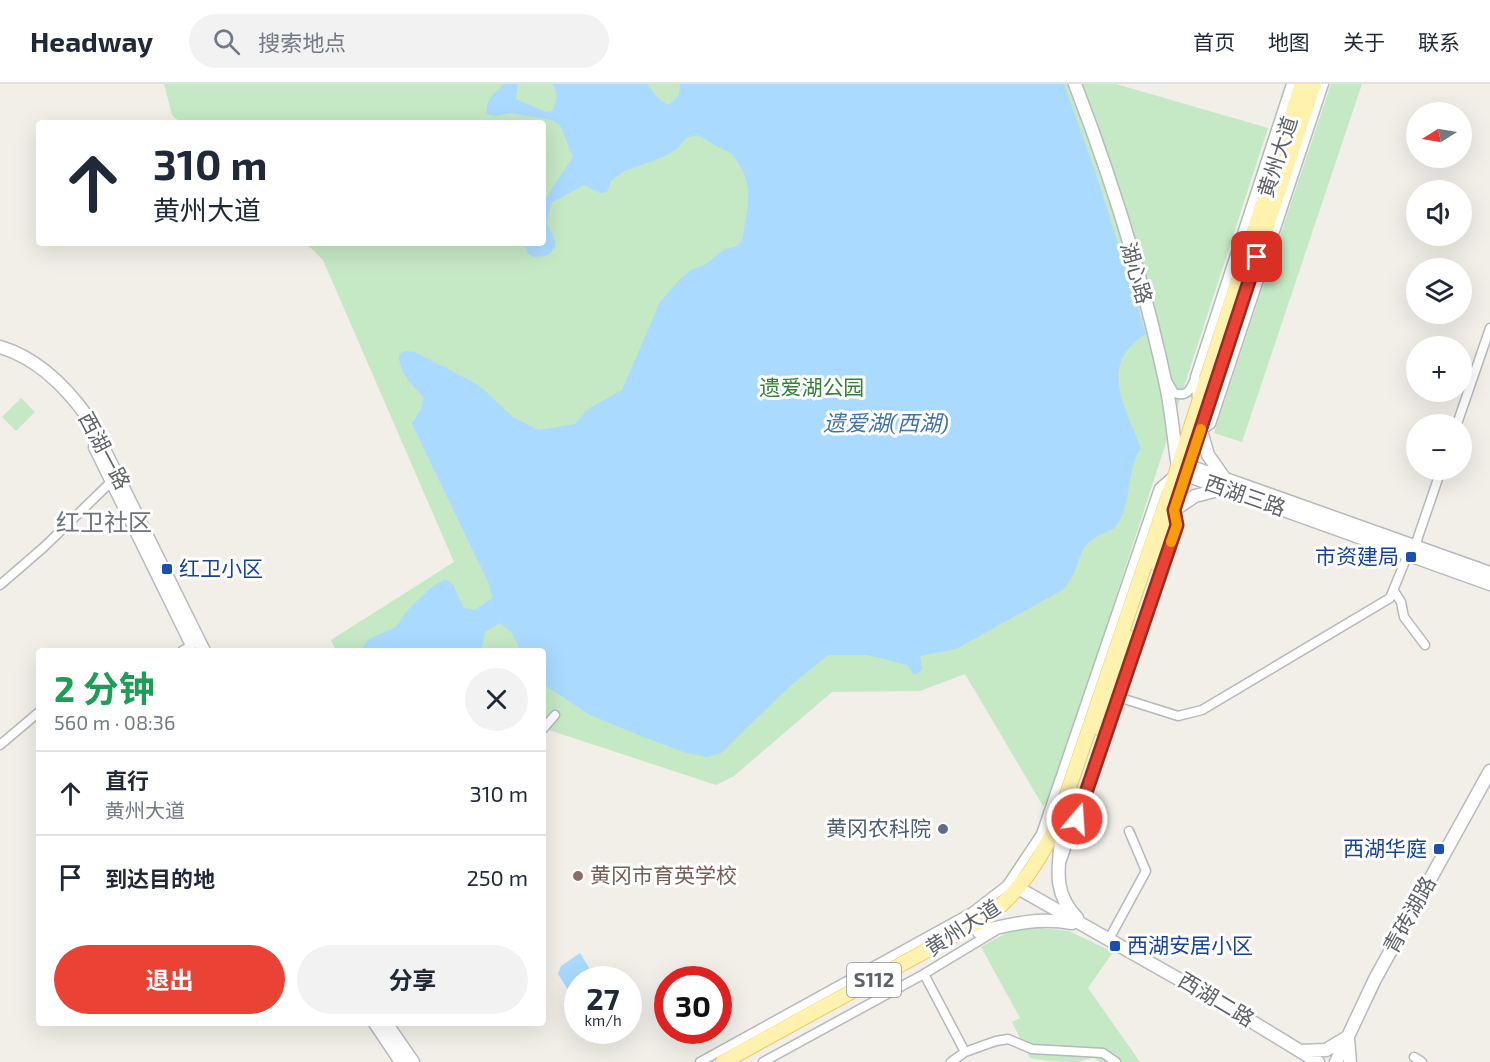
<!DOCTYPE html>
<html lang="zh">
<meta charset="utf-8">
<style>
:root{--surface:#fff;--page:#f2f2f3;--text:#1f2937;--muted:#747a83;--line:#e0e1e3;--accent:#ea4335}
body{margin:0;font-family:"Exo 2","Noto Sans SC",sans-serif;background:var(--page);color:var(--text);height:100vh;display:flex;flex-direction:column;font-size:22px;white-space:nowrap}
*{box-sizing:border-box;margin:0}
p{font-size:20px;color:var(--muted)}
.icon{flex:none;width:33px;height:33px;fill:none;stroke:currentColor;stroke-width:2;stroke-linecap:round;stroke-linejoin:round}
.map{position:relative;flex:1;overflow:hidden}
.sheet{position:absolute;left:36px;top:564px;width:510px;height:378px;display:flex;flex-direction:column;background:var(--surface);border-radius:6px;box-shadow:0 6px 24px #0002}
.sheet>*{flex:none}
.top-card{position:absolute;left:36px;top:36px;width:510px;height:126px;border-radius:6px;box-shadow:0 6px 24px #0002;background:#fff;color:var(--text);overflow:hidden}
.needle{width:39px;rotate:259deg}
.fabs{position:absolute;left:1406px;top:18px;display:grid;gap:12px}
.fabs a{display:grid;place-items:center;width:66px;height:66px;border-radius:50%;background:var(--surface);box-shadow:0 6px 24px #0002;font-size:30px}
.speed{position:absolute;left:564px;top:882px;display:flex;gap:12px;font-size:30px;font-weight:700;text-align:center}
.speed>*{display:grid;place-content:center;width:78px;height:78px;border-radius:50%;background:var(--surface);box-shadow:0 6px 24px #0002;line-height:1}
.speed small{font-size:15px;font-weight:400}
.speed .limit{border:9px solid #d22;background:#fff;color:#111}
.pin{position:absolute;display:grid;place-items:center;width:51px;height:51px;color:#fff;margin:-26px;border-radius:12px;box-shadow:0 3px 9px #0006}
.me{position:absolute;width:66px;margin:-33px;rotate:18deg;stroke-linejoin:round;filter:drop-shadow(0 0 4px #0008)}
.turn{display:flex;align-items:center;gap:21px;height:126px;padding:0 18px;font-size:27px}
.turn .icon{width:78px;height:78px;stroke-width:2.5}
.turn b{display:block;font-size:42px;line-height:51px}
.round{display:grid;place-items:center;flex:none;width:63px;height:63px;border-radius:32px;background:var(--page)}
.head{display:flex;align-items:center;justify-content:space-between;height:102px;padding:0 18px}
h1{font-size:36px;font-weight:700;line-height:45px;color:#1e9e55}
.primary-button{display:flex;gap:12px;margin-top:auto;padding:12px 18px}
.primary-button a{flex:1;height:69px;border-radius:36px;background:var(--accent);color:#fff;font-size:24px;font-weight:700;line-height:69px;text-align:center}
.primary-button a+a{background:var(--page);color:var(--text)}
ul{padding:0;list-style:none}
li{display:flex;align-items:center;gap:18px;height:84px;padding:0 18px;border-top:2px solid var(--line)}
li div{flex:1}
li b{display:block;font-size:22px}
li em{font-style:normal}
header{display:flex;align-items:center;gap:36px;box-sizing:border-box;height:84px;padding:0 30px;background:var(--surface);border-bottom:2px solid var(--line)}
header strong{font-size:28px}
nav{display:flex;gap:33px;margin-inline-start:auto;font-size:21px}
.search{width:420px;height:54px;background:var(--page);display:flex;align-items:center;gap:15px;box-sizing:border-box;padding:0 21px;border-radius:33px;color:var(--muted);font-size:22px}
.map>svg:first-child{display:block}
.green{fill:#c5e8c5}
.water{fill:#aadaff}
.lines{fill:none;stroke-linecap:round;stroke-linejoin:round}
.street-casing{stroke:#b5b8bc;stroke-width:11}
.secondary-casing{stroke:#b6babf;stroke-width:15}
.primary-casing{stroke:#f2c960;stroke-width:16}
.street{stroke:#fff;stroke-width:8}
.secondary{stroke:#fff;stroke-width:12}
.primary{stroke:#fff2af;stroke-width:14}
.route-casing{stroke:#982c22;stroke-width:15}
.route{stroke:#ea4335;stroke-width:10}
.slow{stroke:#f59e0b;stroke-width:10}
.transit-dot{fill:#1a4fb4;stroke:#fff;stroke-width:2}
.service-dot{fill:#5c6f8a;stroke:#fff;stroke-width:2}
.education-dot{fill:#8d6e63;stroke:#fff;stroke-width:2}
.labels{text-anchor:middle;stroke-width:6;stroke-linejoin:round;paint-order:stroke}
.shield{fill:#fff;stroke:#8f9295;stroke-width:1.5}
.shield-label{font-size:20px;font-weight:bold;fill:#5f6368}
.street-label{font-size:21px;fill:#5f6368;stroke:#fff}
.park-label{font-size:21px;fill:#348238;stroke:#fff}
.transit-label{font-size:21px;fill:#164399;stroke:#fff;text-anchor:end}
.service-label{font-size:21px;fill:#4e5e75;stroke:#fff;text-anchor:end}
.education-label{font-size:21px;fill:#785e54;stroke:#fff;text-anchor:start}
.water-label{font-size:22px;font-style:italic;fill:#4174aa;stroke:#fff}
.quarter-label{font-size:24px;fill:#70757a;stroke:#fff}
</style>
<header>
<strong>Headway</strong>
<div class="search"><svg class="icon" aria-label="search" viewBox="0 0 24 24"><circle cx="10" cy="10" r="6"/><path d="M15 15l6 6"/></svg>搜索地点</div>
<nav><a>首页</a><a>地图</a><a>关于</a><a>联系</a></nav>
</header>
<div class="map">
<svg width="1490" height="978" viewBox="0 0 1490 978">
<rect width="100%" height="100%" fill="#f1efe8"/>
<path class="green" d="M 164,0 L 1116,0 L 1268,44 L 1051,713 L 1043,722 L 965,590 L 920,607 L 832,608 L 734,692 L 716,701 L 543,644 L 543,567 L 336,567 L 331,556 L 454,478 L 323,176 L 306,159 L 543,159 L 543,39 L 181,39 L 172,31 Z
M 1331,0 L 1362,0 L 1242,358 L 1214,349 Z
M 21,314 L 35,328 L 16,347 L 2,333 Z
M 1032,843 L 1069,847 L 1113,868 L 1088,904 L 1140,978 L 1099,978 L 1094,974 C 1086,974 1082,978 1075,978 C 1060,978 1045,977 1030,974 L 1012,938 L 1020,934 L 981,863 L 1006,849 Z"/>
<path class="water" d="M 504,0 L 518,0 L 516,15 L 546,28 L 552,27 C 557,18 559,9 552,0 L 647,0 L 659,15 L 669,21 L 679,11 L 680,0 L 1064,0 L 1096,90 L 1146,250 C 1097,280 1125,322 1141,364 C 1125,388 1133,420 1115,444 C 1068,463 1089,473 1064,505 L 956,565 L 920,572 L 922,586 L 914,591 L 907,581 L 868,571 L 828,571 L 788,604 L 721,669 L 707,673 L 686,669 L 636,650 L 590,631 L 543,600 L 543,567 L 521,567 L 512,549 L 500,539 L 485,548 L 481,567 L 362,567 C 365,551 384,551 395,543 C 400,540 402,533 406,528 C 418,516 430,502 446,495 L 453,501 L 464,524 L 475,526 L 492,514 L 489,500 L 412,340 L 422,323 L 423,313 C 412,299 399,290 399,271 L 404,267 L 415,268 L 471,297 L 483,305 L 513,333 L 539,346 L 575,340 L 588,325 L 622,306 L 660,218 L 680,195 L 691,186 L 706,180 L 725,165 L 737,162 L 742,157 C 748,121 756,98 731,69 C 725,68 706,55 697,51 L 686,54 L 677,65 L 663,73 L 624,87 L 611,97 L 607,108 L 600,109 L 584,101 L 551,119 L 547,139 L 555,156 L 555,164 L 548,171 L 534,173 L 527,169 L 526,161 L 543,159 L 543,118 L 573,73 L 560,41 L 552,36 L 510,29 L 496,32 L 487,30 C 484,16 495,9 504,0 Z
M 580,869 L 596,895 L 578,896 L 577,920 L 558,890 L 561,882 Z"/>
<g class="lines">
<g class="street-casing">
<path id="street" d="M 1169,300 L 1174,309 C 1186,313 1190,307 1194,297
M 1197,314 L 1195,293 L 1291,0
M 1457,340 L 1490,244
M 1201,347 L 1211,340 L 1324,0
M 1415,462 L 1441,386
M 0,501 L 44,463 L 114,395
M 1394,507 L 1401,518 L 1404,533 L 1425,561
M 182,567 L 192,561
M 1118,613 L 1178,632 L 1202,626 L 1390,514 L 1408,470
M 543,645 L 555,631
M 0,661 L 39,628
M 1062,776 L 1177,441 L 1174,427
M 1109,855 L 1146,787 L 1129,747
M 924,890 L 965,968 L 951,978
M 965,968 L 996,957 L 1008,955 L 1032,965 L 1103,969 L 1116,978
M 1414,973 L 1422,978
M 700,978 L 972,828 L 1007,801 L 1041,750 L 1159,404 L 1174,391
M 763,978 L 924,890 L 995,847"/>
</g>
<g class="secondary-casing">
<path id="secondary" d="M 1075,0 C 1112,96 1146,206 1167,306 C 1172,332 1174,358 1178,383
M 0,263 C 38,274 67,304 89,335 L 204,567
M 1201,347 L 1208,371 L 1225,395
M 95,363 L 190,557
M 1179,383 L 1189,382 L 1490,489
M 1179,384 L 1186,391 L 1490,500
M 1174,426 L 1195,412 L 1222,405
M 1062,747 C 1059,782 1051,807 1077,834
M 1018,804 L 1233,926 L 1318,978
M 979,848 C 1012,840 1039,833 1072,839
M 375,939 L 401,978
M 386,939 L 413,978
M 1348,955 L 1350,978
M 1301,967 L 1326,966 L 1346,954
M 1336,978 L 1375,895 L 1490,687"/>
</g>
<g class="primary-casing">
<path id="primary" d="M 1155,479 L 1314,0
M 1099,644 L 1130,554
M 723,978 L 984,835 C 1018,811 1040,777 1057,739 L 1176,389 L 1302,0"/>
</g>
<use href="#street" class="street"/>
<use href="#secondary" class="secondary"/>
<use href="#primary" class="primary"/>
</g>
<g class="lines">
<g class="route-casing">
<path id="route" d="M 1077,735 L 1177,441 L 1174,426 L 1257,173"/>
</g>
<use href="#route" class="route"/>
<path class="slow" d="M 1171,458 L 1177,441 L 1174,426 L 1201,345"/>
</g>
<g class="transit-dot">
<rect x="1405" y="467" width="12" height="12" rx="3"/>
<rect x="161" y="479" width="12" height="12" rx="3"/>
<rect x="1433" y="759" width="12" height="12" rx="3"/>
<rect x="1109" y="856" width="12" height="12" rx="3"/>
</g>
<circle class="service-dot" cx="943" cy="745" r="6"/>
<circle class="education-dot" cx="578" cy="792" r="6"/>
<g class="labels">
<rect class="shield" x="847" y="879" width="54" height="34" rx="4.5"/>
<g class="shield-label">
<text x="874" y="903">S112</text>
</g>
<g class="street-label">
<text transform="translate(1278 73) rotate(-72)" y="7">黄州大道</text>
<text transform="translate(1136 189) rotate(74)" y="7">湖心路</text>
<text transform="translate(104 367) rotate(62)" y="7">西湖一路</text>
<text transform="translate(1245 412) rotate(19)" y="7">西湖三路</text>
<text transform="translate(1410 831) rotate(-61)" y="7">青砖湖路</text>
<text transform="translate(963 844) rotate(-33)" y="7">黄州大道</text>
<text transform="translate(1216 916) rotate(31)" y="7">西湖二路</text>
</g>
<g class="park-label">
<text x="812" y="311">遗爱湖公园</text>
</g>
<g class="transit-label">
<text x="1399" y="480">市资建局</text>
<text x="179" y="492" text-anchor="start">红卫小区</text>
<text x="1427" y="772">西湖华庭</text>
<text x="1127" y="869" text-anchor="start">西湖安居小区</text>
</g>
<g class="service-label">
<text x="931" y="752">黄冈农科院</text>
</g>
<g class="education-label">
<text x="590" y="799">黄冈市育英学校</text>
</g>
<g class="water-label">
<text x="886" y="347">遗爱湖(西湖)</text>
</g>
<g class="quarter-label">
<text x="104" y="447">红卫社区</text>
</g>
</g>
</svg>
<div class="fabs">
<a><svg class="needle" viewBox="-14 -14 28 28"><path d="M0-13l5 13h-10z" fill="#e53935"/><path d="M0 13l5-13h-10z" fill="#747a83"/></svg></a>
<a><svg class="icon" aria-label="sound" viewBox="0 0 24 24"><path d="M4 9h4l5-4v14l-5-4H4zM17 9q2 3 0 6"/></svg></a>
<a><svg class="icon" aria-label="layers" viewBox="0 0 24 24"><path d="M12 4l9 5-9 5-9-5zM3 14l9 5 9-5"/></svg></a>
<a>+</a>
<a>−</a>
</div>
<div class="speed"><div>27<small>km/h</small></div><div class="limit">30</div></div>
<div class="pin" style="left:1257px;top:173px;background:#d93025"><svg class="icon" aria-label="arrive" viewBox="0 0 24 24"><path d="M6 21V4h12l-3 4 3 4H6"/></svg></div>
<svg class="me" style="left:1077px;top:735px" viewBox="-20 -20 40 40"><circle r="17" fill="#ea4335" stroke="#fff" stroke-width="3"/><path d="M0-11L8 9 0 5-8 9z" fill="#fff"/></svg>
<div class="top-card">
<div class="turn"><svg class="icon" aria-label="ahead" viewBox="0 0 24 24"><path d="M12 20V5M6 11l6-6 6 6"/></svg><div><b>310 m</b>黄州大道</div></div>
</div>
<section class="sheet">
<div class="head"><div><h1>2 分钟</h1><p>560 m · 08:36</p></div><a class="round"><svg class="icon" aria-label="close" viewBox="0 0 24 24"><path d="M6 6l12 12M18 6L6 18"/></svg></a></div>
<ul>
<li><svg class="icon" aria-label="ahead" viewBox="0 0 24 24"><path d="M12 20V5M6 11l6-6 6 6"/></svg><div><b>直行</b><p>黄州大道</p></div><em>310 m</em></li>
<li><svg class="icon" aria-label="arrive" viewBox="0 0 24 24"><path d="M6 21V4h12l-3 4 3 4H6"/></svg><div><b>到达目的地</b></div><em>250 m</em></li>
</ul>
<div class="primary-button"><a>退出</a><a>分享</a></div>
</section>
</div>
